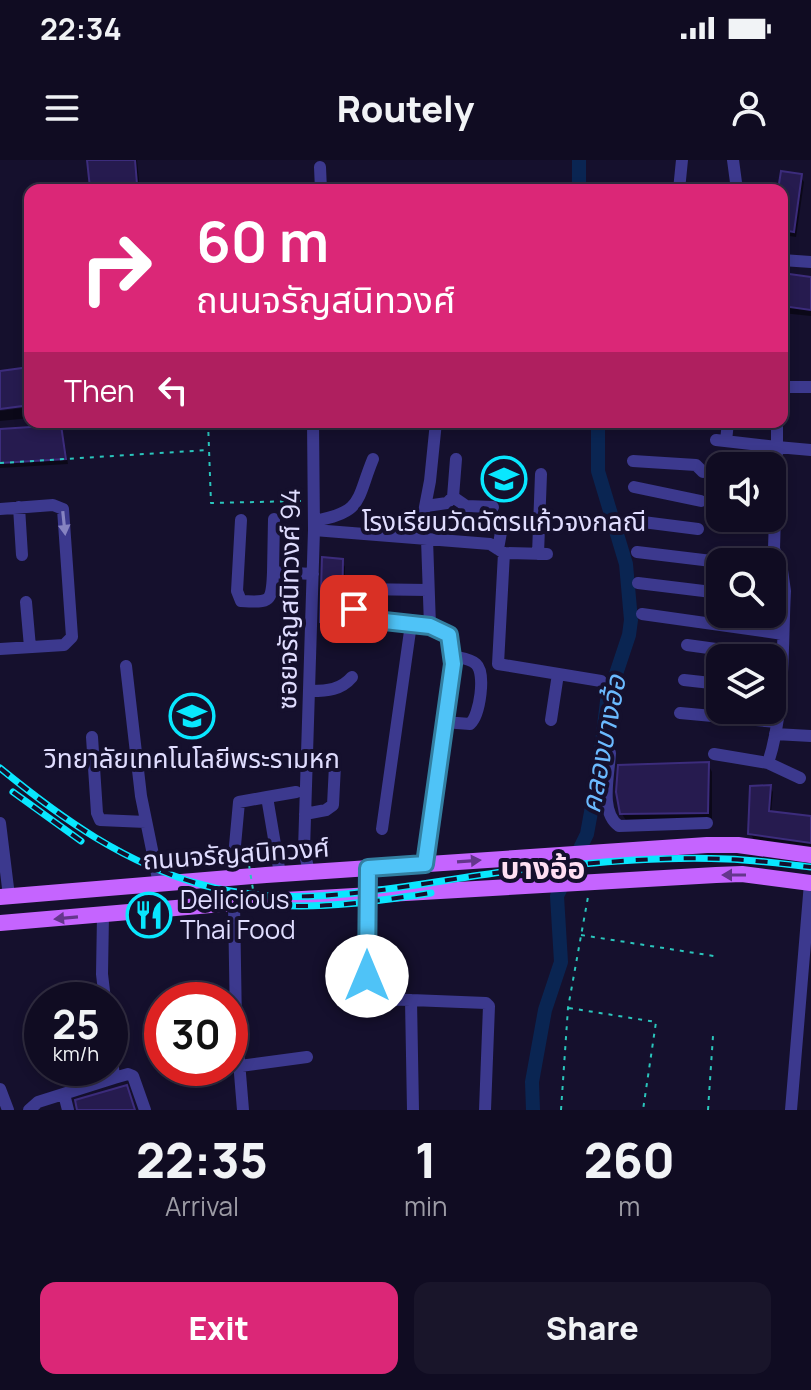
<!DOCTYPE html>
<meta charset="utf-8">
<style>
:root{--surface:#100c22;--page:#19152a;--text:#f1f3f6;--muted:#9c9ba5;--line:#302c40;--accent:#db2777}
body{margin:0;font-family:Manrope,"Noto Sans Thai",sans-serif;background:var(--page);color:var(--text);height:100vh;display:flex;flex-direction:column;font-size:30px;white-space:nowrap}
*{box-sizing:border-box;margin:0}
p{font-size:26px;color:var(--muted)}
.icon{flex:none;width:44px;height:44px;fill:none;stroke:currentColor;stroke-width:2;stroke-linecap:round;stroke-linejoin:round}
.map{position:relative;height:950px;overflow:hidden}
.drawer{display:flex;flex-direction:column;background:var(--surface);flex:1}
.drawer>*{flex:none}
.hud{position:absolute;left:24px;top:24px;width:764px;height:244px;border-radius:16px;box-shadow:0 4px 12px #0003,0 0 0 2px var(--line);background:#db2777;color:#fff;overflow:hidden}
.controls{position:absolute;left:706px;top:292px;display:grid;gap:16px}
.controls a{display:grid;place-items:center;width:80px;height:80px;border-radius:16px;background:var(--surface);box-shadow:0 4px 12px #0003,0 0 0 2px var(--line);font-size:40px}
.speed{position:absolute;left:24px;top:822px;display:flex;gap:16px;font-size:40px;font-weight:700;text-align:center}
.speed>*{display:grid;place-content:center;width:104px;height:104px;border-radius:50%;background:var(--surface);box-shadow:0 4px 12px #0003,0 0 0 2px var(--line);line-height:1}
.speed small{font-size:20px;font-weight:400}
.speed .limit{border:12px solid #d22;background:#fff;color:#111}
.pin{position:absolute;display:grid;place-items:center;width:68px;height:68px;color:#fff;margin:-34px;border-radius:16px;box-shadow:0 4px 12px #0006}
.me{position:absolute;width:88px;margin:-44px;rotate:0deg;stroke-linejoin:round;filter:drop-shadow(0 0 6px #0008)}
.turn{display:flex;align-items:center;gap:28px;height:168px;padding:0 40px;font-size:36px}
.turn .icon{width:104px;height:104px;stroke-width:2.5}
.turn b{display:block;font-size:56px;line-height:68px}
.then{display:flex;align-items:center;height:76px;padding:0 40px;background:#0003;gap:16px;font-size:30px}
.eta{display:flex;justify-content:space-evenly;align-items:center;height:136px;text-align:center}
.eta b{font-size:48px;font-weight:800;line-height:56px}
.button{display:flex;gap:16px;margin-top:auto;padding:16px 40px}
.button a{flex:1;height:92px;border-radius:16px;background:var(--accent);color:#fff;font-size:32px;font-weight:800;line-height:92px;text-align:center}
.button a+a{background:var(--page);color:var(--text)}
.status{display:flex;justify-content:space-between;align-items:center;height:56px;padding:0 40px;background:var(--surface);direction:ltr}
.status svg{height:22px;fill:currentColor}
header{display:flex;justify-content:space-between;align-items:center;height:104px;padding:0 40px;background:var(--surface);font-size:36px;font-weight:800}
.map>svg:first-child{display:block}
.shadow{fill:#0007}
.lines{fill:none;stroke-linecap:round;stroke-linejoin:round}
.canal{stroke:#0a2552;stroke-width:14}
.building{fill:#261b4f;stroke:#3c2c7c;stroke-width:2}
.path{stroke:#2ac5bc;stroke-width:2;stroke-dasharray:4 6;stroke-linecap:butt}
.minor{stroke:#3c398e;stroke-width:12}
.major{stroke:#c564ff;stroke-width:16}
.rail-casing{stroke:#09e7ff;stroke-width:7}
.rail{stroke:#15102d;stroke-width:4;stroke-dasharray:12;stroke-linecap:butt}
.path-bridge{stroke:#2ac5bc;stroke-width:2;stroke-dasharray:4 6;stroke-linecap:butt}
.oneway{fill:#8683c1}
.oneway2{fill:#64368c}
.route-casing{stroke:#337fa1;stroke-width:20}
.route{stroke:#4fc3f7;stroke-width:14}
.labels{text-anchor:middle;stroke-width:8;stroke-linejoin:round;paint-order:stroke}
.poi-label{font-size:26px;fill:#e0ddff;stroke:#15102d}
.street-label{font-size:26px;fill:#e0ddff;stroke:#15102d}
.water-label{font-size:28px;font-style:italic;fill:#6bbaff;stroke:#15102d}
.quarter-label{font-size:30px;font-weight:bold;fill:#ffdff3;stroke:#15102d}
</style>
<div class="status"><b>22:34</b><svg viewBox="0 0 49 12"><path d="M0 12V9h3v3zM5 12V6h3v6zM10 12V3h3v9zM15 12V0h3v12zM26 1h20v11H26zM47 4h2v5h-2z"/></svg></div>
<header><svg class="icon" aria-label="menu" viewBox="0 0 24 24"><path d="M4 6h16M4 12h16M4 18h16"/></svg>Routely<svg class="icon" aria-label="person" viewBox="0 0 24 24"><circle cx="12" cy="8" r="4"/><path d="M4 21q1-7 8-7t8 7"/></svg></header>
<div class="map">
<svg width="811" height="950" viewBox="0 0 811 950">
<rect width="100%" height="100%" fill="#15102d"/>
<path class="shadow" d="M 89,0 L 137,0 L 140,30 L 93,30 Z
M 800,16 L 804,22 L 796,77 L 782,75 L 780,30 Z
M 782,115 L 811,119 L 811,156 L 782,153 Z
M 30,247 L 30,258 L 0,261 L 0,251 Z
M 60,267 L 63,273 L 68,304 L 0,308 L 0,271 Z
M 342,401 L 345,407 L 345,466 L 325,467 L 322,461 Z
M 708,604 L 712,612 L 712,661 L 627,662 L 622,654 Z
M 770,627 L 773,632 L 771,653 L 811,658 L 811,686 L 754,679 L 750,674 Z"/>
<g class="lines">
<path class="canal" d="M 579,30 L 579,0
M 533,950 L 532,922 L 545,850 L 561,802 L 557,736 L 587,674 L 599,608 L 607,541 L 629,475 L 631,460 L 626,404 L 598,311 L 598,262"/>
</g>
<path class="building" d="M 87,0 L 135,0 L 137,24 L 90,28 Z
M 781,11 L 802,14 L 794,72 L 782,70 L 782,30 L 778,30 Z
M 782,113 L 811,117 L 811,150 L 782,146 Z
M 30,207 L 30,245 L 0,249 L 0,211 Z
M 61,265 L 66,299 L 0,303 L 0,269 Z
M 322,397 L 343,399 L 342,461 L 320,462 Z
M 709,602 L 708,653 L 620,654 L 616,632 L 618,605 Z
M 771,625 L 769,651 L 811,656 L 811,683 L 748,674 L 750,626 Z
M 127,925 L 135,950 L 77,950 L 75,940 Z"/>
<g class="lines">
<path class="path" d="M 208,262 L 211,343 L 301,341
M 0,303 L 209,290
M 581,775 L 714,796
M 569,848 L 656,862 L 643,950
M 561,950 L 568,848 L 588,737
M 708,950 L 713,876"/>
<path class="minor" d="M 733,0 L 737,30
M 320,7 L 321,30
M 679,30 L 682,0
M 782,100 L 811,102
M 782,227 L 811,227
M 716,280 L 777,287 L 777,262
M 726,281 L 728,262
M 633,301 L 696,305 L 703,312
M 634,327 L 701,341
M 453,337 L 466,346 L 493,347
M 426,346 L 447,343 L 453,337 L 456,299
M 19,347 L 22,395
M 0,349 L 53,345 L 63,349 L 72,477 L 64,485 L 0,489
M 241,360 L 237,431 L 241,441 C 271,443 272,442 273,412 L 313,414
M 314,361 C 364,352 356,340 373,299
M 635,361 L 698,369
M 314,370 L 490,384 L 504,393 L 547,394
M 419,378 L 430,321 L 436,262
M 498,389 L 503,361
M 637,392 L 720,402
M 504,393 L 498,504 L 601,521
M 538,394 L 541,314
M 273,412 L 274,359
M 638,423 L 720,433
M 26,442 L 30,487
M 642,454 L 783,474
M 419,465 L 357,455 L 354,449 L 356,429 L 428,430
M 687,485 L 781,498
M 126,506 L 141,636 L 159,724
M 684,520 L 720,524
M 311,531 C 327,531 341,530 352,517
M 680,553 L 777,562
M 551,560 L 558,514
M 444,562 L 470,564 C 480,555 486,513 476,504 C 470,498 459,498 452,496
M 775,574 L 811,576
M 92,577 L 97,653 L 100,660 L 146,662
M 610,593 C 609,615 599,652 619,666 L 707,663
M 714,594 L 768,603 C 785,552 782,486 785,431 L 782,410 L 774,389 L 777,287 L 811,290
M 768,603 L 800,618
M 305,654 L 326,650 L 333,645 L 335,605
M 0,663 L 9,736
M 382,669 L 411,464
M 425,704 L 453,504 L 449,475 L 430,466 L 427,379
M 309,712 L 304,690 L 314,370 L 313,262
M 280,714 L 267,637 L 296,632
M 232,718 L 239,642 L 267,637
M 367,735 L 367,827 C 373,843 396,839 411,840 L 413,950
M 234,743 L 236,865 L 243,950
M 103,755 L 102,814 L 105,840
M 411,840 L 486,843 L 489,846 L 485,950
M 240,906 L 307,897
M 114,918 L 128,914 L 133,916 L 145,950
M 0,929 L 8,950
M 64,934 L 68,950
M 29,950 L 38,942 L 114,918 L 110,877
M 791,950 L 810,723"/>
<path class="major" d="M 0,737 L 266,715 L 707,685 L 738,685 L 811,695
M 0,763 L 234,743 L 716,715 L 742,714 L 811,723"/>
<g class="rail-casing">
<path id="rail" d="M 0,608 C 61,658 125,704 203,725 C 307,754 422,720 527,709 C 593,703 660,696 727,699 C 755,700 783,704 811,707
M 13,632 L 81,681
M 272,745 C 326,749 378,741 431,733"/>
</g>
<use href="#rail" class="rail"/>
<path class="path-bridge" d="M 249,705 L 257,754"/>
</g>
<defs><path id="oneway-solid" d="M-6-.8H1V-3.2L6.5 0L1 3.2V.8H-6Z" transform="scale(2)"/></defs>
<use class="oneway" href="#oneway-solid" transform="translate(64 363) rotate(84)"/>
<g class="oneway2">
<use href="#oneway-solid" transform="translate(469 701) rotate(-4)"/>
<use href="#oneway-solid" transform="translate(734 715) rotate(180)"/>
<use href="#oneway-solid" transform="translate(66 758) rotate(175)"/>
</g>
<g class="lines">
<g class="route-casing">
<path id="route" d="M 354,449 L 357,455 L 366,459 L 430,466 L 449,475 L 453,504 L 425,704 L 368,708 L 367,816"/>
</g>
<use href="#route" class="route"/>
</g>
<defs>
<g id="school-ring" transform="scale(2.3)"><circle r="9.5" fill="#15102d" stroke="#09e7ff" stroke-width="1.5"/><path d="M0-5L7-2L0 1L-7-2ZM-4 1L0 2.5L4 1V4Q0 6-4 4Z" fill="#09e7ff"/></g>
<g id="university-ring" transform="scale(2.3)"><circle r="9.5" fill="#15102d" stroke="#09e7ff" stroke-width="1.5"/><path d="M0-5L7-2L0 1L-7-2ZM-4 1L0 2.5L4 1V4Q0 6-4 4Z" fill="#09e7ff"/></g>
<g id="restaurant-ring" transform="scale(2.3)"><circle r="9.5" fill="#15102d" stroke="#09e7ff" stroke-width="1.5"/><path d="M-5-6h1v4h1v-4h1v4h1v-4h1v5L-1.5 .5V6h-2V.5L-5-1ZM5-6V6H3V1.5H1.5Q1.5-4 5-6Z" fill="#09e7ff"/></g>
</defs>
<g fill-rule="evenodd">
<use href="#school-ring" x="504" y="319"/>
<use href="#university-ring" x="192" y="556"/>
<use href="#restaurant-ring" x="149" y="755"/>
</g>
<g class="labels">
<g class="poi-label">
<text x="504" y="371">โรงเรียนวัดฉัตรแก้วจงกลณี</text>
<text x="192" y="608">วิทยาลัยเทคโนโลยีพระรามหก</text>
<text x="180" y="749" text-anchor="start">Delicious<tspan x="180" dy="30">Thai Food</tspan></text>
</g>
<g class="street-label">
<text transform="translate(289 439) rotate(-89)" y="9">ซอยจรัญสนิทวงศ์ 94</text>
<text transform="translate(236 694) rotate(-4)" y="9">ถนนจรัญสนิทวงศ์</text>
</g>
<g class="water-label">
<text transform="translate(603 584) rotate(-79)" y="10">คลองบางอ้อ</text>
</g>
<g class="quarter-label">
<text x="543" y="719">บางอ้อ</text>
</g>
</g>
</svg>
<div class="controls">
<a><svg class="icon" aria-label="sound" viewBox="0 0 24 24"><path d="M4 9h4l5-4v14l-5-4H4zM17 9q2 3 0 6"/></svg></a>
<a><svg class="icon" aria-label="search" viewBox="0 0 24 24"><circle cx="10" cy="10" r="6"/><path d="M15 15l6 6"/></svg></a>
<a><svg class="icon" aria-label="layers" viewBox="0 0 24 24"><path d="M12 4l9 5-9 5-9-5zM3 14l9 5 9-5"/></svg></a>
</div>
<div class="speed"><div>25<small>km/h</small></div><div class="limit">30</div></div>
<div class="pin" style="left:354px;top:449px;background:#d93025"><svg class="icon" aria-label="arrive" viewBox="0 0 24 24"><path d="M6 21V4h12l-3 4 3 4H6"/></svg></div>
<svg class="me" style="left:367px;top:816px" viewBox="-20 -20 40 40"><circle r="19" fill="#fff"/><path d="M0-13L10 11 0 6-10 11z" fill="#4fc3f7"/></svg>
<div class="hud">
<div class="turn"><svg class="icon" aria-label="right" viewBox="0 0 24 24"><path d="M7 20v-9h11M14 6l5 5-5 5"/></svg><div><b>60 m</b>ถนนจรัญสนิทวงศ์</div></div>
<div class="then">Then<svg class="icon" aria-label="left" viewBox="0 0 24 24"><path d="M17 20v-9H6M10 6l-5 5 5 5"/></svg></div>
</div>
</div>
<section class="drawer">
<div class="eta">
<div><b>22:35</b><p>Arrival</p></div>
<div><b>1</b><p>min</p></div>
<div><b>260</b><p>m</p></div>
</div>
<div class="button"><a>Exit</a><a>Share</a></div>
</section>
